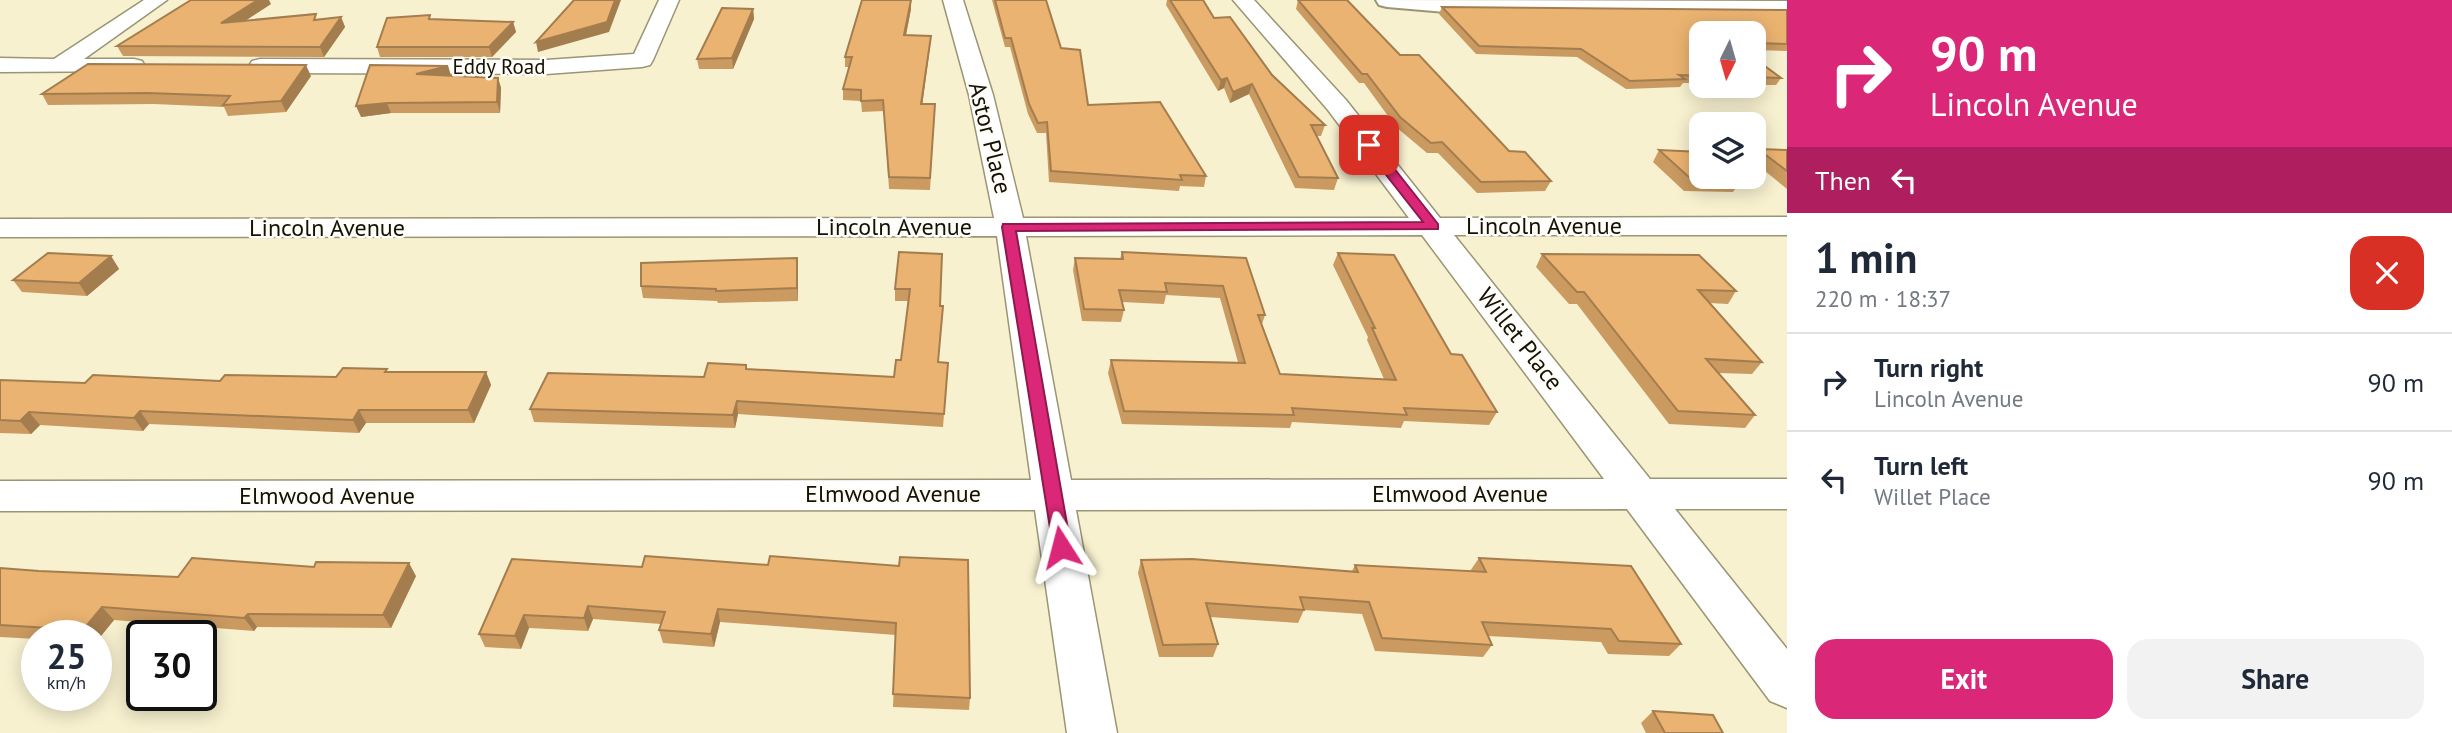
<!DOCTYPE html>
<meta charset="utf-8">
<style>
:root{--surface:#fff;--page:#f2f2f3;--text:#1f2937;--muted:#747a83;--line:#e0e1e3;--accent:#db2777}
body{margin:0;font-family:"PT Sans",sans-serif;background:var(--page);color:var(--text);height:100vh;display:flex;flex-direction:column;font-size:26px;white-space:nowrap}
*{box-sizing:border-box;margin:0}
p{font-size:23px;color:var(--muted)}
.icon{flex:none;width:38px;height:38px;fill:none;stroke:currentColor;stroke-width:2;stroke-linecap:round;stroke-linejoin:round}
.map{position:relative;flex:1;overflow:hidden}
.details{display:flex;flex-direction:column;background:var(--surface);width:665px}
.details>*{flex:none}
.top-card{background:#db2777;color:#fff;overflow:hidden}
.needle{width:46px;rotate:185deg}
.buttons{position:absolute;left:1689px;top:21px;display:grid;gap:14px}
.buttons a{display:grid;place-items:center;width:77px;height:77px;border-radius:14px;background:var(--surface);box-shadow:0 4px 18px #0003;font-size:35px}
.speed{position:absolute;left:21px;top:620px;display:flex;gap:14px;font-size:35px;font-weight:700;text-align:center}
.speed>*{display:grid;place-content:center;width:91px;height:91px;border-radius:50%;background:var(--surface);box-shadow:0 4px 18px #0003;line-height:1}
.speed small{font-size:18px;font-weight:400}
.speed .limit{border:4px solid #111;border-radius:10px;background:#fff;color:#111}
.pin{position:absolute;display:grid;place-items:center;width:60px;height:60px;color:#fff;margin:-30px;border-radius:14px;box-shadow:0 4px 10px #0006}
.me{position:absolute;width:77px;margin:-38px;rotate:351deg;stroke-linejoin:round;filter:drop-shadow(0 0 5px #0008)}
.turn{display:flex;align-items:center;gap:24px;height:147px;padding:0 28px;font-size:32px}
.turn .icon{width:91px;height:91px;stroke-width:2.5}
.turn b{display:block;font-size:49px;line-height:60px}
.then{display:flex;align-items:center;height:66px;padding:0 28px;background:#0003;gap:14px;font-size:26px}
.round{display:grid;place-items:center;flex:none;width:74px;height:74px;border-radius:21px;background:var(--page)}
.overview{display:flex;align-items:center;justify-content:space-between;height:119px;padding:0 28px}
h1{font-size:42px;font-weight:600;line-height:52px}
.button{display:flex;gap:14px;margin-top:auto;padding:14px 28px}
.button a{flex:1;height:80px;border-radius:21px;background:var(--accent);color:#fff;font-size:28px;font-weight:600;line-height:80px;text-align:center}
.button a+a{background:var(--page);color:var(--text)}
ul{padding:0;list-style:none}
li{display:flex;align-items:center;gap:21px;height:98px;padding:0 28px;border-top:2px solid var(--line)}
li div{flex:1}
li b{display:block;font-size:26px}
li em{font-style:normal}
main{display:flex;flex:1;min-height:0}
.map>svg:first-child{display:block}
.lines{fill:none;stroke-linecap:round;stroke-linejoin:round}
.minor-casing{stroke:#9a9575;stroke-width:3}
.tertiary-casing{stroke:#9a9575;stroke-width:4}
.minor{fill:#fff;fill-rule:evenodd}
.tertiary{fill:#fff;fill-rule:evenodd}
.wall{fill:#ca9a61}
.shaded-wall{fill:#a47d4f}
.building{fill:#ebb371;stroke:#a47d4f;stroke-width:2}
.route{fill:#db2777;stroke:#8e194d;stroke-width:2}
.labels{text-anchor:middle;stroke-width:5;stroke-linejoin:round;paint-order:stroke}
.far-street-label{font-size:21px;fill:#141206;stroke:#fffdf7}
.street-label{font-size:24px;fill:#141206;stroke:#fffdf7}
</style>
<main>
<div class="map">
<svg width="1787" height="733" viewBox="0 0 1787 733">
<rect width="100%" height="100%" fill="#f7f1cf"/>
<g class="lines">
<g class="minor-casing">
<path id="minor" d="M 144,0 L 167,0 L 84,59 L 134,59 L 142,61 L 145,66 L 142,71 L 0,72 L 0,58 L 54,59 Z
M 659,0 L 679,0 L 653,60 L 650,65 L 642,67 L 546,74 L 260,73 L 252,71 L 249,66 L 252,61 L 260,59 L 546,60 L 634,54 Z
M 943,0 L 963,0 L 993,95 L 1023,218 L 1409,218 L 1328,110 L 1233,0 L 1254,0 L 1346,100 L 1440,218 L 1787,217 L 1787,235 L 1454,235 L 1650,479 L 1787,479 L 1787,509 L 1675,509 L 1787,649 L 1787,708 L 1770,701 L 1627,509 L 1076,510 L 1117,733 L 1067,733 L 1035,510 L 0,511 L 0,481 L 1031,480 L 997,236 L 0,237 L 0,219 L 994,218 L 969,95 ZM 1422,235 L 1604,479 L 1071,480 L 1026,236 Z"/>
</g>
<g class="tertiary-casing">
<path id="tertiary" d="M 1376,0 L 1787,1 L 1787,15 L 1457,13 L 1387,7 L 1379,5 Z"/>
</g>
<use href="#minor" class="minor"/>
<use href="#tertiary" class="tertiary"/>
</g>
<path class="wall" d="M 992,0 L 1046,0 L 1061,48 L 1088,105 L 1206,176 L 1204,187 L 1180,186 L 1179,191 L 1049,182 L 1046,133 L 1037,133 L 1028,114 L 1010,47 L 1005,47 Z
M 1167,0 L 1203,0 L 1214,18 L 1325,125 L 1321,136 L 1317,136 L 1338,178 L 1334,190 L 1295,188 L 1249,94 L 1230,103 L 1224,88 L 1218,91 L 1166,5 Z
M 1298,0 L 1400,55 L 1509,151 L 1551,181 L 1545,191 L 1477,193 L 1438,153 L 1427,153 L 1396,127 L 1364,83 L 1359,83 L 1296,9 Z
M 271,4 L 245,21 L 318,19 L 341,17 L 345,27 L 324,57 L 123,56 L 117,46 Z
M 1442,7 L 1787,10 L 1787,51 L 1754,50 L 1754,33 L 1701,33 L 1701,83 L 1683,83 L 1680,87 L 1626,89 L 1577,57 L 1476,54 L 1439,14 Z
M 753,9 L 754,19 L 733,69 L 699,69 L 697,59 Z
M 911,9 L 906,35 L 931,36 L 930,46 L 922,104 L 935,104 L 930,190 L 889,189 L 884,111 L 862,112 L 861,101 L 843,100 L 843,89 L 849,67 L 845,67 L 845,57 Z
M 432,19 L 513,22 L 516,32 L 492,57 L 380,57 L 377,47 Z
M 1754,58 L 1781,78 L 1776,85 L 1754,85 Z
M 448,66 L 451,76 L 498,78 L 501,88 L 500,113 L 391,113 L 361,117 Z
M 311,76 L 286,112 L 228,116 L 224,107 L 154,104 L 48,105 L 42,94 Z
M 1758,149 L 1787,150 L 1787,189 L 1754,162 L 1754,157 Z
M 1659,150 L 1741,181 L 1733,192 L 1684,191 L 1653,162 Z
M 899,252 L 939,363 L 948,363 L 943,427 L 738,414 L 735,428 L 534,422 L 530,409 L 704,377 L 746,365 L 747,369 L 894,377 L 901,360 L 908,301 L 895,301 L 895,289 Z
M 1122,252 L 1246,258 L 1265,315 L 1262,324 L 1280,374 L 1384,379 L 1367,340 L 1368,337 L 1333,265 L 1338,253 L 1451,354 L 1497,412 L 1489,425 L 1404,421 L 1401,428 L 1292,422 L 1290,428 L 1122,424 L 1108,373 L 1111,360 L 1238,362 L 1220,298 L 1166,295 L 1164,304 L 1122,302 L 1124,310 L 1121,322 L 1082,321 L 1073,270 L 1075,258 L 1120,259 Z
M 1542,254 L 1736,291 L 1728,304 L 1710,303 L 1762,362 L 1752,374 L 1718,373 L 1755,415 L 1745,428 L 1669,424 L 1577,304 L 1569,304 L 1536,267 Z
M 111,256 L 119,269 L 87,296 L 22,292 L 13,280 Z
M 798,270 L 798,301 L 718,303 L 717,301 L 643,298 L 641,286 Z
M 388,372 L 486,372 L 491,385 L 474,423 L 366,423 L 359,433 L 149,424 L 143,431 L 40,425 L 31,434 L 0,433 L 0,380 L 85,383 L 220,381 L 336,377 Z
M 1479,558 L 1681,644 L 1669,656 L 1608,654 L 1601,642 L 1488,636 L 1492,645 L 1483,657 L 1375,651 L 1362,614 L 1304,610 L 1298,623 L 1210,617 L 1218,644 L 1213,657 L 1159,657 L 1138,573 L 1141,560 L 1352,571 L 1355,565 L 1470,571 Z
M 768,565 L 899,566 L 970,698 L 969,710 L 893,707 L 896,635 L 720,622 L 714,647 L 663,643 L 659,630 L 661,624 L 593,619 L 588,631 L 529,628 L 521,649 L 485,647 L 479,634 L 642,567 Z
M 0,568 L 39,571 L 178,577 L 416,576 L 391,628 L 257,627 L 254,631 L 114,620 L 96,642 L 96,635 L 37,635 L 37,639 L 0,637 Z
M 1653,711 L 1723,733 L 1646,733 L 1641,723 Z"/>
<path class="shaded-wall" d="M 258,0 L 269,0 L 271,4 L 226,33 L 221,23 Z
M 615,0 L 621,0 L 609,32 L 538,52 L 536,42 Z
M 911,0 L 911,9 L 904,45 L 904,35 Z
M 753,9 L 754,19 L 733,69 L 732,58 Z
M 341,17 L 345,27 L 324,57 L 320,47 Z
M 513,22 L 516,32 L 492,57 L 489,47 Z
M 931,36 L 930,46 L 921,115 L 921,104 Z
M 306,65 L 311,76 L 286,112 L 281,101 Z
M 448,66 L 451,76 L 416,74 Z
M 498,78 L 501,88 L 500,113 L 497,102 Z
M 1227,78 L 1224,88 L 1218,91 L 1221,80 Z
M 1252,84 L 1249,94 L 1230,103 L 1233,92 Z
M 387,103 L 391,113 L 361,117 L 356,106 Z
M 111,256 L 119,269 L 87,296 L 79,283 Z
M 797,258 L 798,270 L 798,301 L 797,288 Z
M 486,372 L 491,385 L 474,423 L 468,410 Z
M 737,401 L 738,414 L 735,428 L 733,415 Z
M 359,410 L 366,423 L 359,433 L 353,420 Z
M 140,411 L 149,424 L 143,431 L 134,418 Z
M 29,412 L 40,425 L 31,434 L 20,421 Z
M 409,563 L 416,576 L 391,628 L 383,615 Z
M 588,606 L 593,619 L 588,631 L 584,618 Z
M 102,607 L 114,620 L 96,642 L 96,635 L 88,635 L 83,630 Z
M 718,609 L 720,622 L 714,647 L 711,634 Z
M 248,614 L 257,627 L 254,631 L 244,618 Z
M 524,615 L 529,628 L 521,649 L 515,636 Z"/>
<path class="building" d="M 191,0 L 258,0 L 221,23 L 316,14 L 314,20 L 341,17 L 320,47 L 117,46 Z
M 574,0 L 615,0 L 607,22 L 536,42 Z
M 862,0 L 911,0 L 904,35 L 931,36 L 921,104 L 935,104 L 930,178 L 889,177 L 883,100 L 861,101 L 861,90 L 843,89 L 852,57 L 845,57 Z
M 995,0 L 1046,0 L 1061,48 L 1080,50 L 1088,105 L 1160,102 L 1206,176 L 1180,175 L 1182,180 L 1051,171 L 1047,122 L 1038,123 L 1029,104 L 1011,38 L 1005,38 Z
M 1170,0 L 1203,0 L 1214,18 L 1230,17 L 1272,75 L 1325,125 L 1311,125 L 1338,178 L 1299,177 L 1252,84 L 1233,92 L 1227,78 L 1221,80 Z
M 1298,0 L 1347,0 L 1400,55 L 1419,55 L 1509,151 L 1525,152 L 1551,181 L 1481,182 L 1442,142 L 1431,143 L 1400,117 L 1367,74 L 1362,74 Z
M 1442,7 L 1787,10 L 1787,44 L 1754,43 L 1754,33 L 1701,33 L 1701,76 L 1679,75 L 1685,79 L 1630,81 L 1581,49 L 1479,46 Z
M 722,8 L 753,9 L 732,58 L 697,59 Z
M 430,15 L 429,19 L 513,22 L 489,47 L 377,47 L 387,18 Z
M 1754,58 L 1781,78 L 1754,77 Z
M 88,64 L 306,65 L 281,101 L 223,105 L 230,96 L 148,93 L 42,94 Z
M 370,65 L 448,66 L 416,74 L 498,78 L 497,102 L 387,103 L 356,106 Z
M 1758,149 L 1787,150 L 1787,171 Z
M 1659,150 L 1701,152 L 1701,177 L 1736,177 L 1741,181 L 1691,179 Z
M 899,252 L 942,254 L 940,306 L 943,306 L 938,362 L 948,363 L 944,414 L 737,401 L 733,415 L 530,409 L 548,373 L 704,377 L 708,363 L 746,365 L 746,369 L 894,377 L 896,360 L 901,360 L 910,289 L 895,289 Z
M 1122,252 L 1246,258 L 1265,315 L 1258,315 L 1280,374 L 1396,380 L 1372,328 L 1375,328 L 1338,253 L 1394,255 L 1451,354 L 1462,355 L 1497,412 L 1404,408 L 1407,415 L 1292,408 L 1294,415 L 1124,411 L 1111,360 L 1245,363 L 1223,286 L 1165,283 L 1167,292 L 1119,290 L 1124,310 L 1084,309 L 1075,258 L 1123,259 Z
M 48,253 L 111,256 L 79,283 L 13,280 Z
M 1542,254 L 1699,255 L 1736,291 L 1698,290 L 1762,362 L 1706,359 L 1755,415 L 1678,411 L 1584,292 L 1577,292 Z
M 797,258 L 797,288 L 716,291 L 716,289 L 641,286 L 641,263 Z
M 343,368 L 387,369 L 385,372 L 486,372 L 468,410 L 359,410 L 353,420 L 140,411 L 134,418 L 29,412 L 20,421 L 0,420 L 0,380 L 85,383 L 93,375 L 220,381 L 225,375 L 336,377 Z
M 645,556 L 768,565 L 770,556 L 899,566 L 900,557 L 968,560 L 970,698 L 893,694 L 896,623 L 718,609 L 711,634 L 659,630 L 665,612 L 588,606 L 584,618 L 524,615 L 515,636 L 479,634 L 512,559 L 642,567 Z
M 192,558 L 314,567 L 316,562 L 409,563 L 383,615 L 248,614 L 244,618 L 102,607 L 83,630 L 0,625 L 0,568 L 39,571 L 178,577 Z
M 1479,558 L 1631,566 L 1681,644 L 1619,641 L 1611,629 L 1482,622 L 1492,645 L 1382,638 L 1369,602 L 1300,597 L 1304,610 L 1206,603 L 1218,644 L 1163,645 L 1141,560 L 1192,559 L 1358,572 L 1355,565 L 1486,572 Z
M 1653,711 L 1713,715 L 1723,733 L 1665,733 Z"/>
<path class="route" d="M 1365,143 L 1374,143 L 1438,224 L 1438,229 L 1016,231 L 1071,547 L 1068,553 L 1061,555 L 1054,553 L 1002,227 L 1003,224 L 1423,222 L 1365,148 Z"/>
<g class="labels">
<g class="far-street-label">
<text x="499" y="74">Eddy Road</text>
</g>
<g class="street-label">
<text transform="translate(990 138) rotate(76)" y="8">Astor Place</text>
<text x="1544" y="234">Lincoln Avenue</text>
<text x="894" y="235">Lincoln Avenue</text>
<text x="327" y="236">Lincoln Avenue</text>
<text transform="translate(1520 339) rotate(52)" y="8">Willet Place</text>
<text x="893" y="502">Elmwood Avenue</text>
<text x="1460" y="502">Elmwood Avenue</text>
<text x="327" y="504">Elmwood Avenue</text>
</g>
</g>
</svg>
<div class="buttons">
<a><svg class="needle" viewBox="-14 -14 28 28"><path d="M0-13l5 13h-10z" fill="#e53935"/><path d="M0 13l5-13h-10z" fill="#747a83"/></svg></a>
<a><svg class="icon" aria-label="layers" viewBox="0 0 24 24"><path d="M12 4l9 5-9 5-9-5zM3 14l9 5 9-5"/></svg></a>
</div>
<div class="speed"><div>25<small>km/h</small></div><div class="limit">30</div></div>
<div class="pin" style="left:1369px;top:145px;background:#d93025"><svg class="icon" aria-label="arrive" viewBox="0 0 24 24"><path d="M6 21V4h12l-3 4 3 4H6"/></svg></div>
<svg class="me" style="left:1061px;top:547px" viewBox="-20 -20 40 40"><path d="M0-17L14 15 0 8-14 15z" fill="#db2777" stroke="#fff" stroke-width="4"/></svg>
</div>
<section class="details">
<div class="top-card">
<div class="turn"><svg class="icon" aria-label="right" viewBox="0 0 24 24"><path d="M7 20v-9h11M14 6l5 5-5 5"/></svg><div><b>90 m</b>Lincoln Avenue</div></div>
<div class="then">Then<svg class="icon" aria-label="left" viewBox="0 0 24 24"><path d="M17 20v-9H6M10 6l-5 5 5 5"/></svg></div>
</div>
<div class="overview"><div><h1>1 min</h1><p>220 m · 18:37</p></div><a class="round" style="background:#d93025;color:#fff"><svg class="icon" aria-label="close" viewBox="0 0 24 24"><path d="M6 6l12 12M18 6L6 18"/></svg></a></div>
<ul>
<li><svg class="icon" aria-label="right" viewBox="0 0 24 24"><path d="M7 20v-9h11M14 6l5 5-5 5"/></svg><div><b>Turn right</b><p>Lincoln Avenue</p></div><em>90 m</em></li>
<li><svg class="icon" aria-label="left" viewBox="0 0 24 24"><path d="M17 20v-9H6M10 6l-5 5 5 5"/></svg><div><b>Turn left</b><p>Willet Place</p></div><em>90 m</em></li>
</ul>
<div class="button"><a>Exit</a><a>Share</a></div>
</section>
</main>
